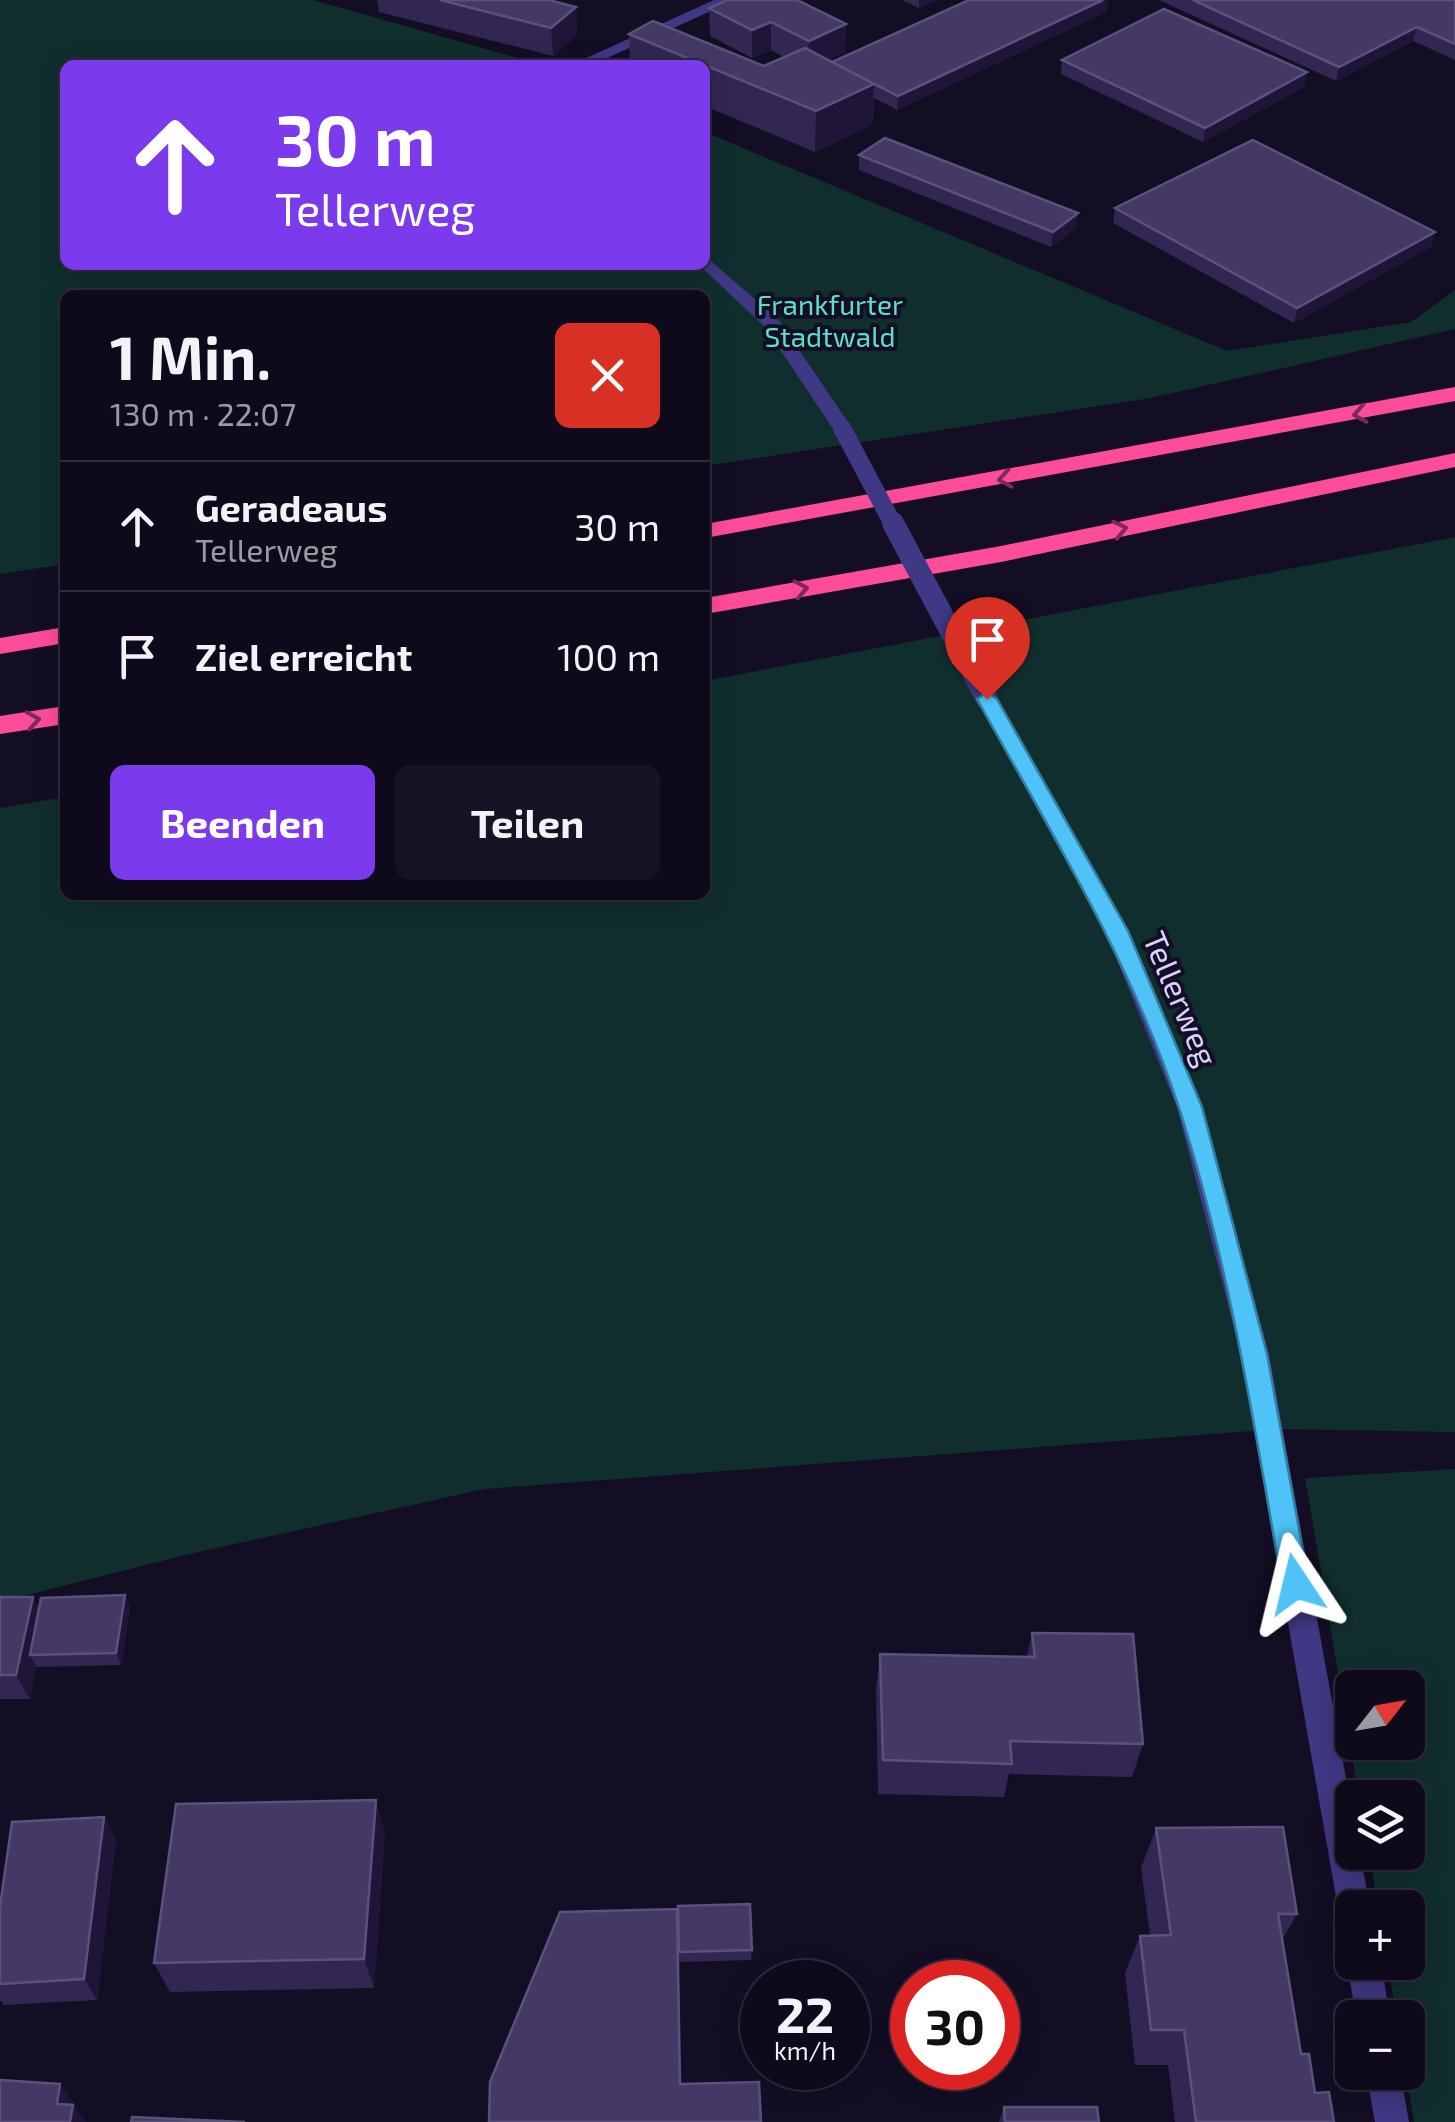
<!DOCTYPE html>
<html lang="de">
<meta charset="utf-8">
<style>
:root{--surface:#0e0a1b;--page:#171324;--text:#f1f3f6;--muted:#9b9aa3;--line:#2e2b3a;--accent:#7c3aed}
body{margin:0;font-family:"Exo 2",sans-serif;background:var(--page);color:var(--text);height:100vh;display:flex;flex-direction:column;font-size:38px;white-space:nowrap}
*{box-sizing:border-box;margin:0}
p{font-size:32px;color:var(--muted)}
.icon{flex:none;width:55px;height:55px;fill:none;stroke:currentColor;stroke-width:2;stroke-linecap:round;stroke-linejoin:round}
.map{position:relative;flex:1;overflow:hidden}
.sheet{position:absolute;left:60px;top:290px;width:650px;height:610px;display:flex;flex-direction:column;background:var(--surface);border-radius:15px;box-shadow:0 5px 25px #0003,0 0 0 2px var(--line)}
.sheet>*{flex:none}
.banner{position:absolute;left:60px;top:60px;width:650px;height:210px;border-radius:15px;box-shadow:0 5px 25px #0003,0 0 0 2px var(--line);background:#7c3aed;color:#fff;overflow:hidden}
.needle{width:65px;rotate:59deg}
.fabs{position:absolute;left:1335px;top:1670px;display:grid;gap:20px}
.fabs a{display:grid;place-items:center;width:90px;height:90px;border-radius:15px;background:var(--surface);box-shadow:0 5px 25px #0003,0 0 0 2px var(--line);font-size:50px}
.speed{position:absolute;left:740px;top:1960px;display:flex;gap:20px;font-size:50px;font-weight:700;text-align:center}
.speed>*{display:grid;place-content:center;width:130px;height:130px;border-radius:50%;background:var(--surface);box-shadow:0 5px 25px #0003,0 0 0 2px var(--line);line-height:1}
.speed small{font-size:25px;font-weight:400}
.speed .limit{border:15px solid #d22;background:#fff;color:#111}
.pin{position:absolute;display:grid;place-items:center;width:85px;height:85px;color:#fff;margin:-102px -42px;border-radius:50% 50% 50% 0;rotate:-45deg;box-shadow:0 0 10px #0007}
.pin .icon{rotate:45deg}
.me{position:absolute;width:110px;margin:-55px;rotate:350deg;stroke-linejoin:round;filter:drop-shadow(0 0 8px #0008)}
.turn{display:flex;align-items:center;gap:35px;height:210px;padding:0 50px;font-size:45px}
.turn .icon{width:130px;height:130px;stroke-width:2.5}
.turn b{display:block;font-size:70px;line-height:85px}
.round{display:grid;place-items:center;flex:none;width:105px;height:105px;border-radius:15px;background:var(--page)}
.head{display:flex;align-items:center;justify-content:space-between;height:170px;padding:0 50px}
h1{font-size:60px;font-weight:700;line-height:75px}
.cta{display:flex;gap:20px;margin-top:auto;padding:20px 50px}
.cta a{flex:1;height:115px;border-radius:15px;background:var(--accent);color:#fff;font-size:40px;font-weight:700;line-height:115px;text-align:center}
.cta a+a{background:var(--page);color:var(--text)}
ul{padding:0;list-style:none}
li{display:flex;align-items:center;gap:30px;height:130px;padding:0 50px;border-top:2px solid var(--line)}
li div{flex:1}
li b{display:block;font-size:38px}
li em{font-style:normal}
.map>svg:first-child{display:block}
.green{fill:#112e2e;fill-rule:evenodd}
.lines{fill:none;stroke-linecap:round;stroke-linejoin:round}
.minor{fill:#3f3884;fill-rule:evenodd}
.motorway{fill:#ff4c98;fill-rule:evenodd}
.service-bridge-far1{stroke:#3f3884;stroke-width:18}
.service-bridge{stroke:#3f3884;stroke-width:22}
.wall{fill:#322752}
.shaded-wall{fill:#1e1538}
.building{fill:#443965;stroke:#5b517d;stroke-width:2.5}
.oneway{stroke:#7d2a58}
.route{fill:#4fc3f7;stroke:#337fa1;stroke-width:2.5}
.labels{text-anchor:middle;stroke-width:8;stroke-linejoin:round;paint-order:stroke}
.far-park-label{font-size:28px;fill:#5be1c7;stroke:#130e24}
.street-label{font-size:32px;fill:#d9d1ff;stroke:#130e24}
</style>
<div class="map">
<svg width="1455" height="2122" viewBox="0 0 1455 2122">
<rect width="100%" height="100%" fill="#130e24"/>
<path class="green" d="M 0,0 L 313,0 L 542,65 L 65,65 L 65,265 L 705,265 L 705,132 L 1227,351 L 1411,322 L 1455,290 L 1455,329 L 1151,398 L 705,466 L 705,295 L 65,295 L 65,564 L 0,574 Z
M 1455,537 L 1455,1432 L 1278,1429 L 485,1489 L 189,1554 L 0,1602 L 0,808 L 65,797 L 65,895 L 705,895 L 705,681 Z
M 1455,1469 L 1455,2122 L 1414,2122 L 1406,2073 L 1408,2018 L 1397,2017 L 1387,1963 L 1408,1962 L 1408,1908 L 1378,1907 L 1369,1853 L 1408,1852 L 1408,1798 L 1359,1797 L 1305,1478 ZM 1352,1688 L 1408,1688 L 1408,1742 L 1352,1742 Z"/>
<g class="lines">
<path class="minor" d="M 714,0 L 735,0 L 592,65 L 571,65 Z
M 705,256 L 778,319 L 852,428 L 849,432 L 835,432 L 765,327 L 699,265 L 705,265 Z
M 987,692 L 998,699 L 1129,931 L 1203,1107 L 1269,1355 L 1352,1811 L 1352,1852 L 1360,1852 L 1370,1908 L 1352,1908 L 1352,1924 L 1342,1920 L 1338,1908 L 1241,1355 L 1177,1107 L 1105,931 L 976,699 Z
M 1352,1950 L 1352,1962 L 1381,1962 L 1390,2018 L 1356,2018 L 1347,1962 Z
M 1366,2072 L 1400,2072 L 1409,2122 L 1375,2122 Z"/>
<path class="motorway" d="M 1455,387 L 1455,401 L 705,538 L 705,524 Z
M 1455,453 L 1455,467 L 1001,562 L 705,614 L 705,598 L 1001,546 Z
M 65,627 L 65,643 L 0,654 L 0,638 Z
M 65,706 L 65,724 L 0,734 L 0,716 Z"/>
<path class="service-bridge-far1" d="M 842,428 L 894,526"/>
<path class="service-bridge" d="M 893,523 L 987,699"/>
</g>
<path class="wall" d="M 377,0 L 549,0 L 576,7 L 577,35 L 553,56 L 379,12 Z
M 902,0 L 936,0 L 919,8 Z
M 969,0 L 1108,0 L 1106,12 L 897,110 L 874,98 L 872,125 L 815,152 L 705,106 L 705,65 L 630,65 L 629,34 L 764,66 L 784,57 L 771,50 L 752,58 L 710,36 L 709,8 L 846,24 L 845,52 L 828,60 L 832,62 Z
M 1159,0 L 1455,0 L 1455,60 L 1413,41 L 1336,81 Z
M 1062,60 L 1307,72 L 1304,87 L 1203,142 L 1061,74 Z
M 859,155 L 1076,228 L 1051,247 L 859,170 Z
M 1115,208 L 1431,247 L 1294,323 L 1113,223 Z
M 125,1595 L 130,1608 L 121,1665 L 36,1667 L 30,1699 L 0,1699 L 0,1597 L 39,1609 Z
M 1032,1633 L 1143,1744 L 1132,1777 L 1009,1774 L 1004,1797 L 878,1794 L 876,1689 L 880,1654 L 1027,1656 Z
M 104,1817 L 116,1840 L 97,2000 L 4,2005 L 0,2000 L 0,1906 Z
M 1156,1828 L 1297,1914 L 1282,1940 L 1301,2054 L 1315,2093 L 1334,2122 L 1175,2122 L 1168,2065 L 1135,2065 L 1125,1973 L 1140,1936 L 1150,1935 L 1141,1868 Z
M 385,1833 L 374,1988 L 170,1992 L 154,1963 Z
M 678,1917 L 752,1950 L 751,1960 L 679,1962 L 489,2122 Z
M 1004,2107 L 1099,2122 L 999,2122 Z"/>
<path class="shaded-wall" d="M 919,0 L 936,0 L 919,8 Z
M 1103,0 L 1108,0 L 1106,12 L 897,110 L 898,96 Z
M 576,7 L 577,35 L 553,56 L 551,28 Z
M 771,22 L 771,50 L 752,58 L 752,30 Z
M 846,24 L 845,52 L 808,69 L 809,41 Z
M 1417,27 L 1413,41 L 1336,81 L 1339,67 Z
M 1307,72 L 1304,87 L 1203,142 L 1205,128 Z
M 874,84 L 872,125 L 815,152 L 816,111 Z
M 1078,213 L 1076,228 L 1051,247 L 1053,232 Z
M 1435,232 L 1431,247 L 1294,323 L 1297,308 Z
M 125,1595 L 130,1608 L 121,1665 L 116,1653 Z
M 33,1597 L 46,1622 L 30,1655 L 36,1667 L 30,1699 L 16,1675 Z
M 376,1800 L 385,1833 L 374,1988 L 364,1959 Z
M 104,1817 L 116,1840 L 97,2000 L 84,1979 Z
M 677,1909 L 679,1939 L 681,2111 L 680,2084 Z
M 60,2084 L 74,2103 L 74,2106 L 86,2122 L 70,2122 L 57,2104 Z"/>
<path class="building" d="M 440,0 L 549,0 L 576,7 L 551,28 Z
M 728,0 L 797,0 L 846,24 L 809,41 L 771,22 L 752,30 L 709,8 Z
M 969,0 L 1103,0 L 898,96 L 832,62 Z
M 1193,0 L 1455,0 L 1455,44 L 1417,27 L 1339,67 Z
M 1164,9 L 1307,72 L 1205,128 L 1062,60 Z
M 653,21 L 764,66 L 805,48 L 874,84 L 816,111 L 629,34 Z
M 885,138 L 1078,213 L 1053,232 L 859,155 Z
M 1253,140 L 1435,232 L 1297,308 L 1115,208 Z
M 125,1595 L 116,1653 L 30,1655 L 41,1598 Z
M 0,1597 L 33,1597 L 16,1675 L 0,1675 Z
M 1032,1633 L 1133,1634 L 1143,1744 L 1010,1741 L 1012,1764 L 883,1760 L 880,1654 L 1035,1657 Z
M 376,1800 L 364,1959 L 154,1963 L 176,1804 Z
M 104,1817 L 84,1979 L 0,1984 L 0,1906 L 12,1822 Z
M 1283,1827 L 1297,1914 L 1278,1914 L 1301,2054 L 1309,2054 L 1315,2093 L 1329,2092 L 1334,2122 L 1196,2122 L 1184,2030 L 1151,2030 L 1140,1936 L 1171,1935 L 1156,1828 Z
M 750,1904 L 752,1950 L 679,1952 L 678,1906 Z
M 677,1909 L 680,2084 L 759,2082 L 761,2122 L 489,2122 L 490,2082 L 560,1912 Z
M 0,2080 L 60,2084 L 57,2104 L 73,2105 L 70,2122 L 0,2122 Z
M 1004,2107 L 1097,2107 L 1099,2122 L 1005,2122 Z
M 132,2117 L 245,2122 L 131,2122 Z"/>
<defs><path id="oneway-chevron" d="M-2-3.5L2.5 0L-2 3.5" fill="none" stroke-width="1.6" stroke-linecap="round" stroke-linejoin="round" transform="scale(2.5)"/></defs>
<g class="oneway">
<use href="#oneway-chevron" transform="translate(1360 414) rotate(170)"/>
<use href="#oneway-chevron" transform="translate(1005 479) rotate(170)"/>
<use href="#oneway-chevron" transform="translate(1120 529) rotate(-12)"/>
<use href="#oneway-chevron" transform="translate(801 589) rotate(-10)"/>
<use href="#oneway-chevron" transform="translate(33 720) rotate(-9)"/>
</g>
<path class="route" d="M 987,692 L 997,699 L 1128,931 L 1202,1107 L 1267,1354 L 1309,1584 L 1305,1592 L 1296,1596 L 1286,1592 L 1282,1584 C 1254,1424 1229,1262 1179,1108 C 1132,963 1050,831 977,699 Z"/>
<g class="labels">
<g class="far-park-label">
<text x="830" y="315">Frankfurter<tspan x="830" dy="32">Stadtwald</tspan></text>
</g>
<g class="street-label">
<text transform="translate(1180 999) rotate(67)" y="11">Tellerweg</text>
</g>
</g>
</svg>
<div class="fabs">
<a><svg class="needle" viewBox="-14 -14 28 28"><path d="M0-13l5 13h-10z" fill="#e53935"/><path d="M0 13l5-13h-10z" fill="#9b9aa3"/></svg></a>
<a><svg class="icon" aria-label="layers" viewBox="0 0 24 24"><path d="M12 4l9 5-9 5-9-5zM3 14l9 5 9-5"/></svg></a>
<a>+</a>
<a>−</a>
</div>
<div class="speed"><div>22<small>km/h</small></div><div class="limit">30</div></div>
<div class="pin" style="left:987px;top:699px;background:#d93025"><svg class="icon" aria-label="arrive" viewBox="0 0 24 24"><path d="M6 21V4h12l-3 4 3 4H6"/></svg></div>
<svg class="me" style="left:1296px;top:1584px" viewBox="-20 -20 40 40"><path d="M0-17L14 15 0 8-14 15z" fill="#4fc3f7" stroke="#fff" stroke-width="4"/></svg>
<div class="banner">
<div class="turn"><svg class="icon" aria-label="ahead" viewBox="0 0 24 24"><path d="M12 20V5M6 11l6-6 6 6"/></svg><div><b>30 m</b>Tellerweg</div></div>
</div>
<section class="sheet">
<div class="head"><div><h1>1 Min.</h1><p>130 m · 22:07</p></div><a class="round" style="background:#d93025;color:#fff"><svg class="icon" aria-label="close" viewBox="0 0 24 24"><path d="M6 6l12 12M18 6L6 18"/></svg></a></div>
<ul>
<li><svg class="icon" aria-label="ahead" viewBox="0 0 24 24"><path d="M12 20V5M6 11l6-6 6 6"/></svg><div><b>Geradeaus</b><p>Tellerweg</p></div><em>30 m</em></li>
<li><svg class="icon" aria-label="arrive" viewBox="0 0 24 24"><path d="M6 21V4h12l-3 4 3 4H6"/></svg><div><b>Ziel erreicht</b></div><em>100 m</em></li>
</ul>
<div class="cta"><a>Beenden</a><a>Teilen</a></div>
</section>
</div>
